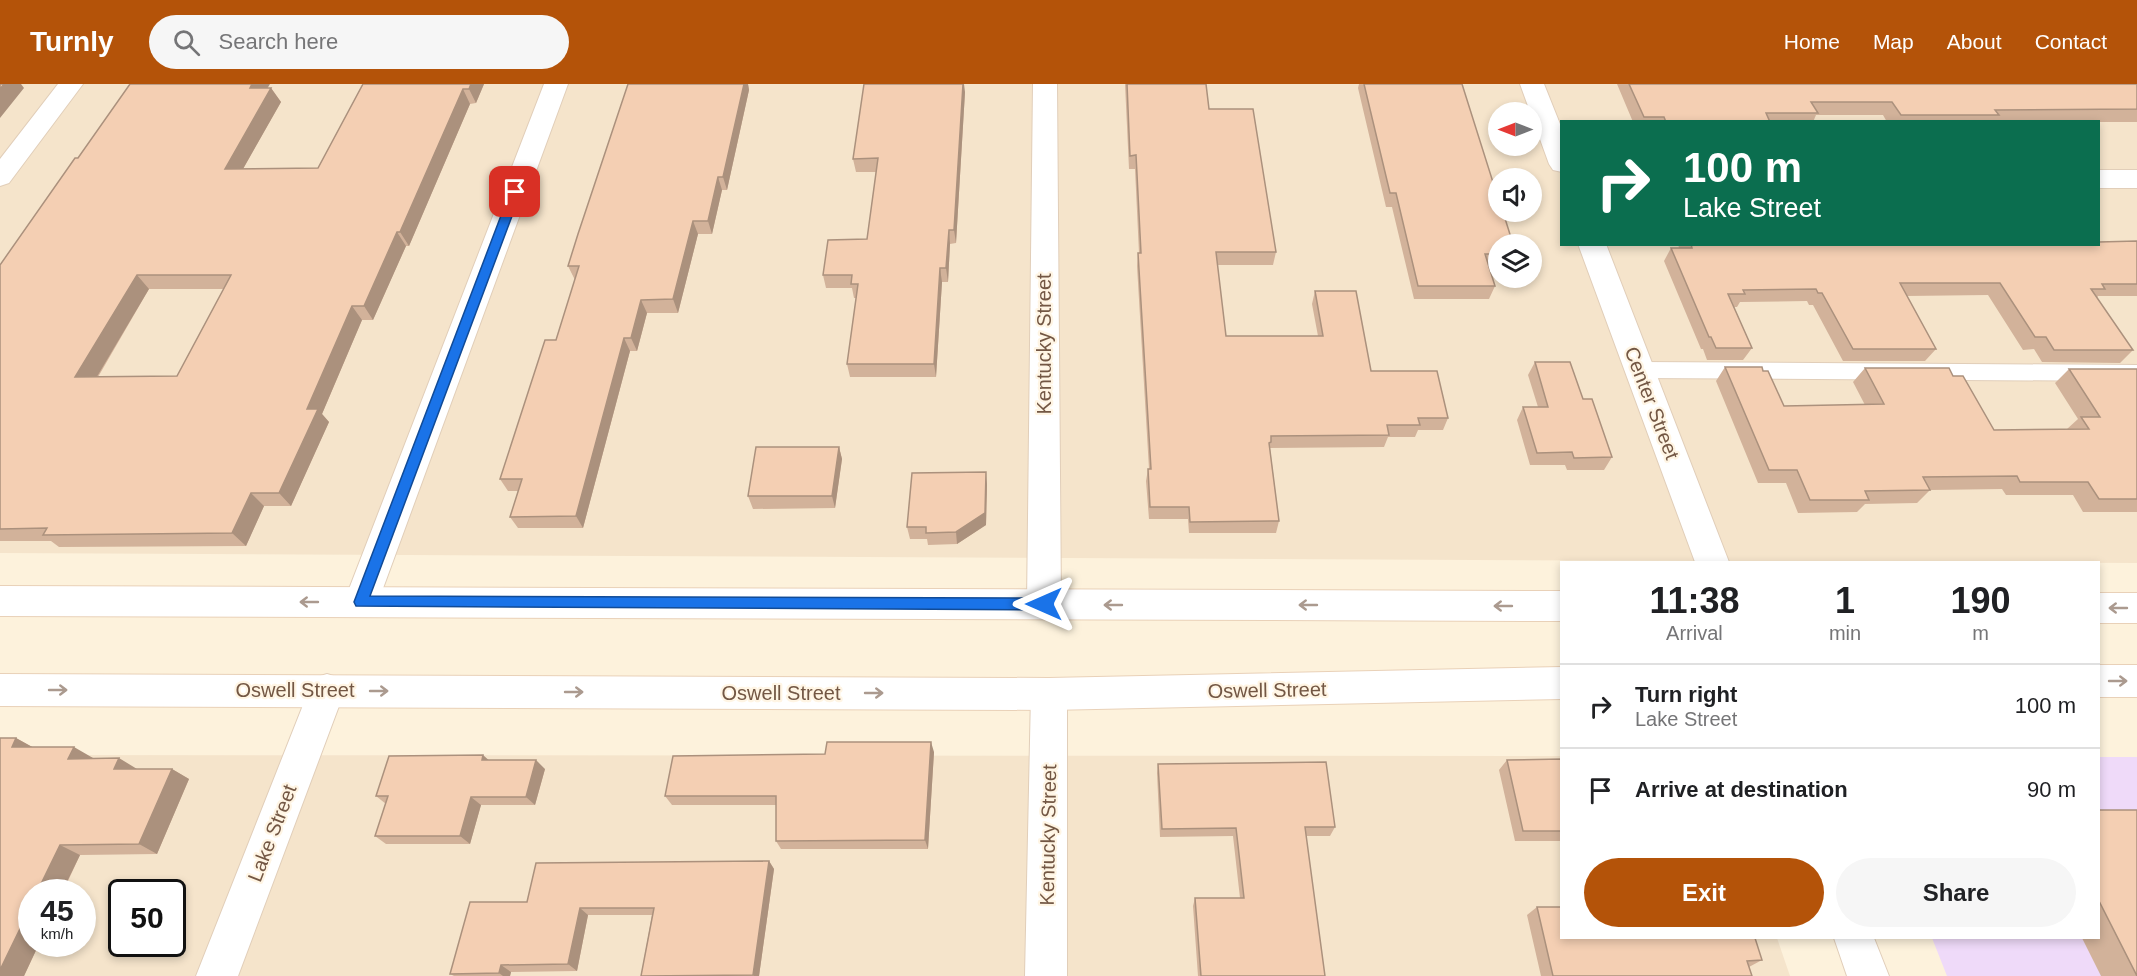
<!DOCTYPE html>
<style>
:root{--surface:#fff;--page:#f6f6f6;--text:#202124;--muted:#757577;--line:#e0e0e0;--accent:#b45309}
body{margin:0;font-family:Arial,sans-serif;background:var(--page);color:var(--text);height:100vh;display:flex;flex-direction:column;font-size:22px;white-space:nowrap}
*{box-sizing:border-box;margin:0}
p{font-size:20px;color:var(--muted)}
.icon{flex:none;width:33px;height:33px;fill:none;stroke:currentColor;stroke-width:2;stroke-linecap:round;stroke-linejoin:round}
.map{position:relative;flex:1;overflow:hidden}
.drawer{position:absolute;left:1560px;top:477px;width:540px;height:378px;display:flex;flex-direction:column;background:var(--surface);border-radius:0px;box-shadow:0 3px 9px #0003}
.drawer>*{flex:none}
.top-card{position:absolute;left:1560px;top:36px;width:540px;height:126px;border-radius:0px;box-shadow:0 3px 9px #0003;background:#0b6e4f;color:#fff;overflow:hidden}
.needle{width:39px;rotate:270deg}
.buttons{position:absolute;left:1488px;top:18px;display:grid;gap:12px}
.buttons a{display:grid;place-items:center;width:54px;height:54px;border-radius:50%;background:var(--surface);box-shadow:0 3px 9px #0003;font-size:30px}
.speed{position:absolute;left:18px;top:795px;display:flex;gap:12px;font-size:30px;font-weight:700;text-align:center}
.speed>*{display:grid;place-content:center;width:78px;height:78px;border-radius:50%;background:var(--surface);box-shadow:0 3px 9px #0003;line-height:1}
.speed small{font-size:15px;font-weight:400}
.speed .limit{border:3px solid #111;border-radius:9px;background:#fff;color:#111}
.pin{position:absolute;display:grid;place-items:center;width:51px;height:51px;color:#fff;margin:-26px;border-radius:12px;box-shadow:0 3px 9px #0006}
.me{position:absolute;width:66px;margin:-33px;rotate:270deg;stroke-linejoin:round;filter:drop-shadow(0 0 4px #0008)}
.turn{display:flex;align-items:center;gap:21px;height:126px;padding:0 24px;font-size:27px}
.turn .icon{width:78px;height:78px;stroke-width:2.5}
.turn b{display:block;font-size:42px;line-height:51px}
.eta{display:flex;justify-content:space-evenly;align-items:center;height:102px;text-align:center}
.eta b{font-size:36px;font-weight:700;line-height:42px}
.primary-button{display:flex;gap:12px;margin-top:auto;padding:12px 24px}
.primary-button a{flex:1;height:69px;border-radius:36px;background:var(--accent);color:#fff;font-size:24px;font-weight:700;line-height:69px;text-align:center}
.primary-button a+a{background:var(--page);color:var(--text)}
ul{padding:0;list-style:none}
li{display:flex;align-items:center;gap:18px;height:84px;padding:0 24px;border-top:2px solid var(--line)}
li div{flex:1}
li b{display:block;font-size:22px}
li em{font-style:normal}
header{display:flex;align-items:center;gap:36px;box-sizing:border-box;height:84px;padding:0 30px;background:var(--accent);color:#fff}
header strong{font-size:28px}
nav{display:flex;gap:33px;margin-inline-start:auto;font-size:21px}
.search{width:420px;height:54px;background:var(--page);display:flex;align-items:center;gap:15px;box-sizing:border-box;padding:0 21px;border-radius:33px;color:var(--muted);font-size:22px}
.map>svg:first-child{display:block}
.residential{fill:#f5e4cb;fill-rule:evenodd}
.education{fill:#efdaf9}
.lines{fill:none;stroke-linecap:round;stroke-linejoin:round}
.service-casing{stroke:#e1ceb9;stroke-width:2}
.minor-casing{stroke:#e1ceb9;stroke-width:2}
.secondary-casing{stroke:#e9d1b8;stroke-width:2}
.service{fill:#fff;fill-rule:evenodd}
.minor{fill:#fff;fill-rule:evenodd}
.secondary{fill:#fff;fill-rule:evenodd}
.wall{fill:#d2b29a;fill-rule:evenodd}
.shaded-wall{fill:#ab917d}
.building{fill:#f4cfb3;stroke:#ab917d;stroke-width:1.5;fill-rule:evenodd}
.oneway{stroke:#ab9a8f}
.route{fill:#1a73e8;stroke:#114b97;stroke-width:1.5}
.labels{text-anchor:middle;stroke-width:4.5;stroke-linejoin:round;paint-order:stroke}
.street-label{font-size:20px;fill:#735744;stroke:#fff5e4}
</style>
<header>
<strong>Turnly</strong>
<div class="search"><svg class="icon" aria-label="search" viewBox="0 0 24 24"><circle cx="10" cy="10" r="6"/><path d="M15 15l6 6"/></svg>Search here</div>
<nav><a>Home</a><a>Map</a><a>About</a><a>Contact</a></nav>
</header>
<div class="map">
<svg width="2137" height="892" viewBox="0 0 2137 892">
<rect width="100%" height="100%" fill="#fdf2dc"/>
<path class="residential" d="M 0,0 L 2137,0 L 2137,479 L 0,469 ZM 1498,28 L 1532,28 L 1532,62 L 1498,62 ZM 1562,38 L 2098,38 L 2098,160 L 1562,160 ZM 1498,94 L 1532,94 L 1532,128 L 1498,128 ZM 1498,160 L 1532,160 L 1532,194 L 1498,194 Z
M 0,671 L 1561,672 L 1562,854 L 1777,854 L 1790,892 L 0,892 ZM 32,808 L 82,808 L 82,860 L 32,860 ZM 122,808 L 172,808 L 172,860 L 122,860 Z"/>
<path class="education" d="M 2099,673 L 2137,673 L 2137,892 L 1947,892 L 1932,854 L 2098,854 Z"/>
<g class="lines">
<g class="service-casing">
<path id="service" d="M 1639,278 L 2137,281 L 2137,297 L 1639,294 L 1631,292 L 1628,286 L 1631,280 Z"/>
</g>
<g class="minor-casing">
<path id="minor" d="M 58,0 L 83,0 L 9,99 L 0,102 L 0,75 Z
M 544,0 L 568,0 L 378,518 L 373,528 L 361,533 L 349,528 L 344,518 Z
M 1033,0 L 1057,0 L 1061,520 L 1056,531 L 1044,535 L 1032,531 L 1027,520 Z
M 1520,0 L 1544,0 L 1562,45 L 1562,88 L 1553,86 L 1549,80 Z
M 2098,86 L 2137,86 L 2137,104 L 2098,104 Z
M 1578,160 L 1606,160 L 1729,478 L 1695,478 Z
M 327,590 L 340,594 L 345,606 L 238,892 L 196,892 L 309,606 L 314,594 Z
M 1049,594 L 1062,598 L 1067,610 L 1067,892 L 1025,892 L 1031,610 L 1036,598 Z
M 1834,854 L 1874,854 L 1889,892 L 1847,892 Z"/>
</g>
<g class="secondary-casing">
<path id="secondary" d="M 0,502 L 1562,507 L 1562,537 L 0,532 Z
M 2098,509 L 2137,509 L 2137,539 L 2098,539 Z
M 2098,581 L 2137,581 L 2137,613 L 2098,613 Z
M 1562,583 L 1562,615 L 1049,626 L 0,622 L 0,590 L 1049,594 Z"/>
</g>
<use href="#service" class="service"/>
<use href="#minor" class="minor"/>
<use href="#secondary" class="secondary"/>
</g>
<path class="wall" d="M 363,0 L 484,0 L 476,19 L 470,20 L 409,162 L 406,162 L 373,236 L 362,236 L 322,330 L 329,338 L 291,422 L 264,422 L 246,462 L 59,463 L 51,457 L 0,457 L 0,181 L 78,74 L 268,4 L 271,4 L 281,18 L 243,85 L 318,84 ZM 149,205 L 224,205 L 177,292 L 98,293 Z
M 628,0 L 748,0 L 749,6 L 727,106 L 722,106 L 712,150 L 698,150 L 678,229 L 647,229 L 637,267 L 630,267 L 583,444 L 518,444 L 510,433 L 518,407 L 508,407 L 500,395 L 556,256 L 575,196 L 568,182 Z
M 1125,0 L 1206,0 L 1209,25 L 1276,168 L 1273,181 L 1217,181 L 1226,252 L 1318,252 L 1312,220 L 1315,207 L 1371,287 L 1448,334 L 1443,346 L 1418,346 L 1415,353 L 1388,353 L 1384,363 L 1270,364 L 1279,437 L 1276,449 L 1189,449 L 1188,435 L 1149,435 L 1146,397 L 1148,385 L 1149,385 L 1137,182 L 1138,169 L 1139,169 L 1135,85 L 1129,85 Z
M 1359,0 L 1462,0 L 1498,160 L 1498,183 L 1489,183 L 1495,202 L 1489,215 L 1414,215 L 1392,123 L 1386,123 L 1358,4 Z
M 1617,0 L 2137,0 L 2137,38 L 1887,38 L 1883,31 L 1816,31 L 1813,38 L 1633,38 Z
M 965,8 L 956,159 L 950,160 L 948,198 L 942,198 L 936,293 L 850,293 L 847,280 L 856,214 L 854,214 L 852,204 L 826,204 L 823,191 L 867,155 L 876,88 L 856,88 L 853,75 Z
M 2137,157 L 2137,212 L 2098,212 L 2097,214 L 2133,266 L 2120,279 L 2042,278 L 2034,265 L 2023,266 L 1988,211 L 1906,212 L 1936,265 L 1925,277 L 1843,277 L 1813,221 L 1809,221 L 1807,217 L 1740,218 L 1737,223 L 1734,223 L 1752,264 L 1743,276 L 1707,276 L 1703,265 L 1701,265 L 1664,177 L 1671,164 L 1679,164 L 1678,160 L 2098,160 L 2099,158 Z
M 1535,278 L 1583,315 L 1612,373 L 1604,386 L 1567,386 L 1565,381 L 1530,381 L 1517,336 L 1523,323 L 1538,323 L 1528,291 Z
M 1725,283 L 1763,287 L 1784,322 L 1865,321 L 1853,298 L 1865,284 L 1953,292 L 1994,346 L 2067,345 L 2078,335 L 2055,299 L 2069,285 L 2137,285 L 2137,428 L 2083,428 L 2073,411 L 2006,411 L 2002,405 L 1930,406 L 1917,419 L 1865,420 L 1857,428 L 1798,429 L 1786,399 L 1758,399 L 1716,297 Z
M 839,363 L 842,375 L 835,424 L 753,425 L 748,412 Z
M 987,400 L 986,441 L 957,460 L 928,461 L 927,455 L 910,455 L 907,443 Z
M 16,654 L 32,663 L 93,674 L 93,675 L 136,685 L 172,685 L 189,695 L 157,770 L 80,771 L 24,892 L 0,892 Z
M 934,668 L 928,765 L 781,765 L 776,757 L 776,721 L 672,721 L 665,712 L 825,670 Z
M 1562,675 L 1562,757 L 1515,757 L 1499,686 L 1507,676 Z
M 489,676 L 545,685 L 535,721 L 481,721 L 470,760 L 386,760 L 375,752 L 386,720 L 376,712 Z
M 1158,680 L 1335,743 L 1330,752 L 1306,752 L 1325,892 L 1198,892 L 1193,822 L 1195,814 L 1240,814 L 1233,752 L 1160,753 L 1157,689 Z
M 2098,726 L 2137,892 L 2101,892 L 2082,854 L 2098,854 Z
M 769,777 L 774,785 L 759,892 L 641,892 L 652,831 L 588,831 L 577,887 L 511,888 L 510,892 L 454,892 L 450,890 L 527,818 Z
M 1537,823 L 1762,876 L 1749,883 L 1752,892 L 1541,892 L 1527,831 Z"/>
<path class="shaded-wall" d="M 4,0 L 21,0 L 24,4 L 0,34 L 0,5 Z
M 252,0 L 270,0 L 259,18 L 250,4 Z
M 471,0 L 484,0 L 476,19 L 469,5 Z
M 743,0 L 748,0 L 749,6 L 727,106 L 723,93 Z
M 963,0 L 964,0 L 965,8 L 956,159 L 954,146 Z
M 271,4 L 281,18 L 235,99 L 225,85 Z
M 463,5 L 470,20 L 409,162 L 400,148 Z
M 718,93 L 722,106 L 712,150 L 708,137 Z
M 693,137 L 698,150 L 678,229 L 673,215 Z
M 949,146 L 950,160 L 948,198 L 946,184 Z
M 397,148 L 406,162 L 373,236 L 364,222 Z
M 940,184 L 942,198 L 936,293 L 934,280 Z
M 137,191 L 149,205 L 89,306 L 75,293 Z
M 641,216 L 647,229 L 637,267 L 631,254 Z
M 352,222 L 362,236 L 322,330 L 329,338 L 291,422 L 279,409 L 307,325 Z
M 624,254 L 630,267 L 583,444 L 576,432 Z
M 839,363 L 842,375 L 835,424 L 832,412 Z
M 986,388 L 987,400 L 986,441 L 957,460 L 956,448 Z
M 251,409 L 264,422 L 246,462 L 232,449 Z
M 16,654 L 36,665 L 12,663 Z
M 931,658 L 934,668 L 928,765 L 925,756 Z
M 74,663 L 93,674 L 87,686 L 68,675 Z
M 483,671 L 493,680 L 482,676 Z
M 119,674 L 137,685 L 114,685 Z
M 536,676 L 545,685 L 535,721 L 526,713 Z
M 172,685 L 189,695 L 157,770 L 139,760 Z
M 471,713 L 481,721 L 470,760 L 460,752 Z
M 60,761 L 80,771 L 62,808 L 37,808 Z
M 769,777 L 774,785 L 759,892 L 754,892 L 753,891 Z
M 32,820 L 32,860 L 39,860 L 24,892 L 0,892 L 0,886 Z
M 580,824 L 588,831 L 577,887 L 568,880 Z
M 501,881 L 511,888 L 510,892 L 503,892 L 499,889 Z"/>
<path class="building" d="M 0,0 L 4,0 L 0,5 Z
M 130,0 L 252,0 L 250,4 L 271,4 L 225,85 L 318,84 L 363,0 L 471,0 L 469,5 L 463,5 L 400,148 L 397,148 L 364,222 L 352,222 L 307,325 L 318,325 L 279,409 L 251,409 L 232,449 L 43,451 L 47,444 L 0,445 L 0,181 L 75,74 L 78,74 ZM 137,191 L 231,191 L 177,292 L 75,293 Z
M 628,0 L 744,0 L 723,93 L 718,93 L 708,137 L 693,137 L 673,215 L 641,216 L 631,254 L 624,254 L 576,432 L 510,433 L 522,395 L 500,395 L 545,256 L 556,256 L 579,182 L 568,182 L 578,150 Z
M 864,0 L 963,0 L 954,146 L 949,146 L 946,184 L 940,184 L 934,280 L 847,280 L 858,200 L 851,200 L 852,191 L 823,191 L 828,156 L 867,155 L 878,74 L 853,75 Z
M 1127,0 L 1206,0 L 1209,25 L 1253,25 L 1276,168 L 1216,168 L 1226,252 L 1323,252 L 1315,207 L 1356,207 L 1371,287 L 1437,287 L 1448,334 L 1418,334 L 1420,341 L 1387,341 L 1389,351 L 1271,352 L 1271,358 L 1269,359 L 1279,437 L 1190,438 L 1189,423 L 1150,423 L 1148,385 L 1151,385 L 1138,169 L 1141,169 L 1136,71 L 1130,72 Z
M 1364,0 L 1462,0 L 1498,114 L 1498,128 L 1503,128 L 1513,160 L 1498,160 L 1498,170 L 1485,170 L 1495,202 L 1418,202 L 1396,109 L 1390,109 Z
M 1629,0 L 2137,0 L 2137,25 L 1995,26 L 1999,31 L 1901,31 L 1892,18 L 1811,18 L 1818,29 L 1766,29 L 1770,38 L 1666,38 L 1664,33 L 1644,33 Z
M 2098,157 L 2099,158 L 2137,157 L 2137,200 L 2102,200 L 2105,205 L 2091,205 L 2133,266 L 2054,266 L 2046,253 L 2035,253 L 2000,199 L 1900,199 L 1936,265 L 1853,265 L 1822,209 L 1818,209 L 1816,205 L 1743,206 L 1745,210 L 1728,210 L 1752,264 L 1716,264 L 1711,253 L 1709,253 L 1671,164 L 1692,164 L 1691,160 L 2098,160 Z
M 1535,278 L 1570,278 L 1583,315 L 1592,315 L 1612,373 L 1574,374 L 1572,368 L 1537,369 L 1523,323 L 1548,323 Z
M 1725,283 L 1762,283 L 1763,287 L 1768,287 L 1784,322 L 1884,320 L 1865,284 L 1949,284 L 1953,292 L 1963,292 L 1994,346 L 2089,345 L 2081,333 L 2100,333 L 2069,285 L 2137,285 L 2137,415 L 2099,415 L 2088,398 L 2020,398 L 2017,392 L 1923,393 L 1930,406 L 1865,407 L 1869,416 L 1810,416 L 1797,386 L 1769,386 Z
M 756,363 L 839,363 L 832,412 L 748,412 Z
M 986,388 L 985,429 L 956,448 L 926,449 L 926,443 L 907,443 L 912,389 Z
M 0,654 L 16,654 L 12,663 L 74,663 L 68,675 L 119,674 L 114,685 L 172,685 L 139,760 L 60,761 L 37,808 L 32,808 L 32,820 L 0,886 Z
M 827,658 L 931,658 L 925,756 L 776,757 L 776,712 L 665,712 L 673,672 L 825,670 Z
M 483,671 L 482,676 L 536,676 L 526,713 L 471,713 L 460,752 L 375,752 L 388,712 L 376,712 L 389,672 Z
M 1562,675 L 1562,747 L 1523,747 L 1507,676 Z
M 1326,678 L 1335,743 L 1305,743 L 1325,892 L 1201,892 L 1195,814 L 1244,814 L 1236,744 L 1162,745 L 1158,680 Z
M 2098,726 L 2137,726 L 2137,892 L 2098,815 Z
M 769,777 L 753,891 L 641,892 L 654,824 L 580,824 L 568,880 L 501,881 L 499,889 L 450,890 L 470,818 L 527,818 L 536,779 Z
M 1537,823 L 1562,823 L 1562,854 L 1755,854 L 1762,876 L 1747,877 L 1752,892 L 1553,892 Z"/>
<defs><path id="oneway-shaft" d="M-6 0H5M1.5-3L5.5 0L1.5 3" fill="none" stroke-width="1.6" stroke-linecap="round" stroke-linejoin="round" transform="scale(1.5)"/></defs>
<g class="oneway">
<use href="#oneway-shaft" transform="translate(309 518) rotate(-180)"/>
<use href="#oneway-shaft" transform="translate(1113 521) rotate(-180)"/>
<use href="#oneway-shaft" transform="translate(1308 521) rotate(-180)"/>
<use href="#oneway-shaft" transform="translate(1503 522) rotate(-180)"/>
<use href="#oneway-shaft" transform="translate(2118 524) rotate(-180)"/>
<use href="#oneway-shaft" transform="translate(2118 597)"/>
<use href="#oneway-shaft" transform="translate(58 606)"/>
<use href="#oneway-shaft" transform="translate(379 607)"/>
<use href="#oneway-shaft" transform="translate(574 608)"/>
<use href="#oneway-shaft" transform="translate(874 609)"/>
</g>
<path class="route" d="M 515,104 L 521,108 L 370,512 L 1044,514 L 1049,516 L 1051,520 L 1049,525 L 1044,526 L 356,522 L 354,518 L 510,108 Z"/>
<g class="labels">
<g class="street-label">
<text transform="translate(1044 260) rotate(-90)" y="7">Kentucky Street</text>
<text transform="translate(1652 319) rotate(69)" y="7">Center Street</text>
<text x="295" y="613">Oswell Street</text>
<text transform="translate(1267 606) rotate(-1)" y="7">Oswell Street</text>
<text x="781" y="616">Oswell Street</text>
<text transform="translate(272 749) rotate(-69)" y="7">Lake Street</text>
<text transform="translate(1048 751) rotate(-89)" y="7">Kentucky Street</text>
</g>
</g>
</svg>
<div class="buttons">
<a><svg class="needle" viewBox="-14 -14 28 28"><path d="M0-13l5 13h-10z" fill="#e53935"/><path d="M0 13l5-13h-10z" fill="#757577"/></svg></a>
<a><svg class="icon" aria-label="sound" viewBox="0 0 24 24"><path d="M4 9h4l5-4v14l-5-4H4zM17 9q2 3 0 6"/></svg></a>
<a><svg class="icon" aria-label="layers" viewBox="0 0 24 24"><path d="M12 4l9 5-9 5-9-5zM3 14l9 5 9-5"/></svg></a>
</div>
<div class="speed"><div>45<small>km/h</small></div><div class="limit">50</div></div>
<div class="pin" style="left:515px;top:108px;background:#d93025"><svg class="icon" aria-label="arrive" viewBox="0 0 24 24"><path d="M6 21V4h12l-3 4 3 4H6"/></svg></div>
<svg class="me" style="left:1044px;top:520px" viewBox="-20 -20 40 40"><path d="M0-17L14 15 0 8-14 15z" fill="#1a73e8" stroke="#fff" stroke-width="4"/></svg>
<div class="top-card">
<div class="turn"><svg class="icon" aria-label="right" viewBox="0 0 24 24"><path d="M7 20v-9h11M14 6l5 5-5 5"/></svg><div><b>100 m</b>Lake Street</div></div>
</div>
<section class="drawer">
<div class="eta">
<div><b>11:38</b><p>Arrival</p></div>
<div><b>1</b><p>min</p></div>
<div><b>190</b><p>m</p></div>
</div>
<ul>
<li><svg class="icon" aria-label="right" viewBox="0 0 24 24"><path d="M7 20v-9h11M14 6l5 5-5 5"/></svg><div><b>Turn right</b><p>Lake Street</p></div><em>100 m</em></li>
<li><svg class="icon" aria-label="arrive" viewBox="0 0 24 24"><path d="M6 21V4h12l-3 4 3 4H6"/></svg><div><b>Arrive at destination</b></div><em>90 m</em></li>
</ul>
<div class="primary-button"><a>Exit</a><a>Share</a></div>
</section>
</div>
